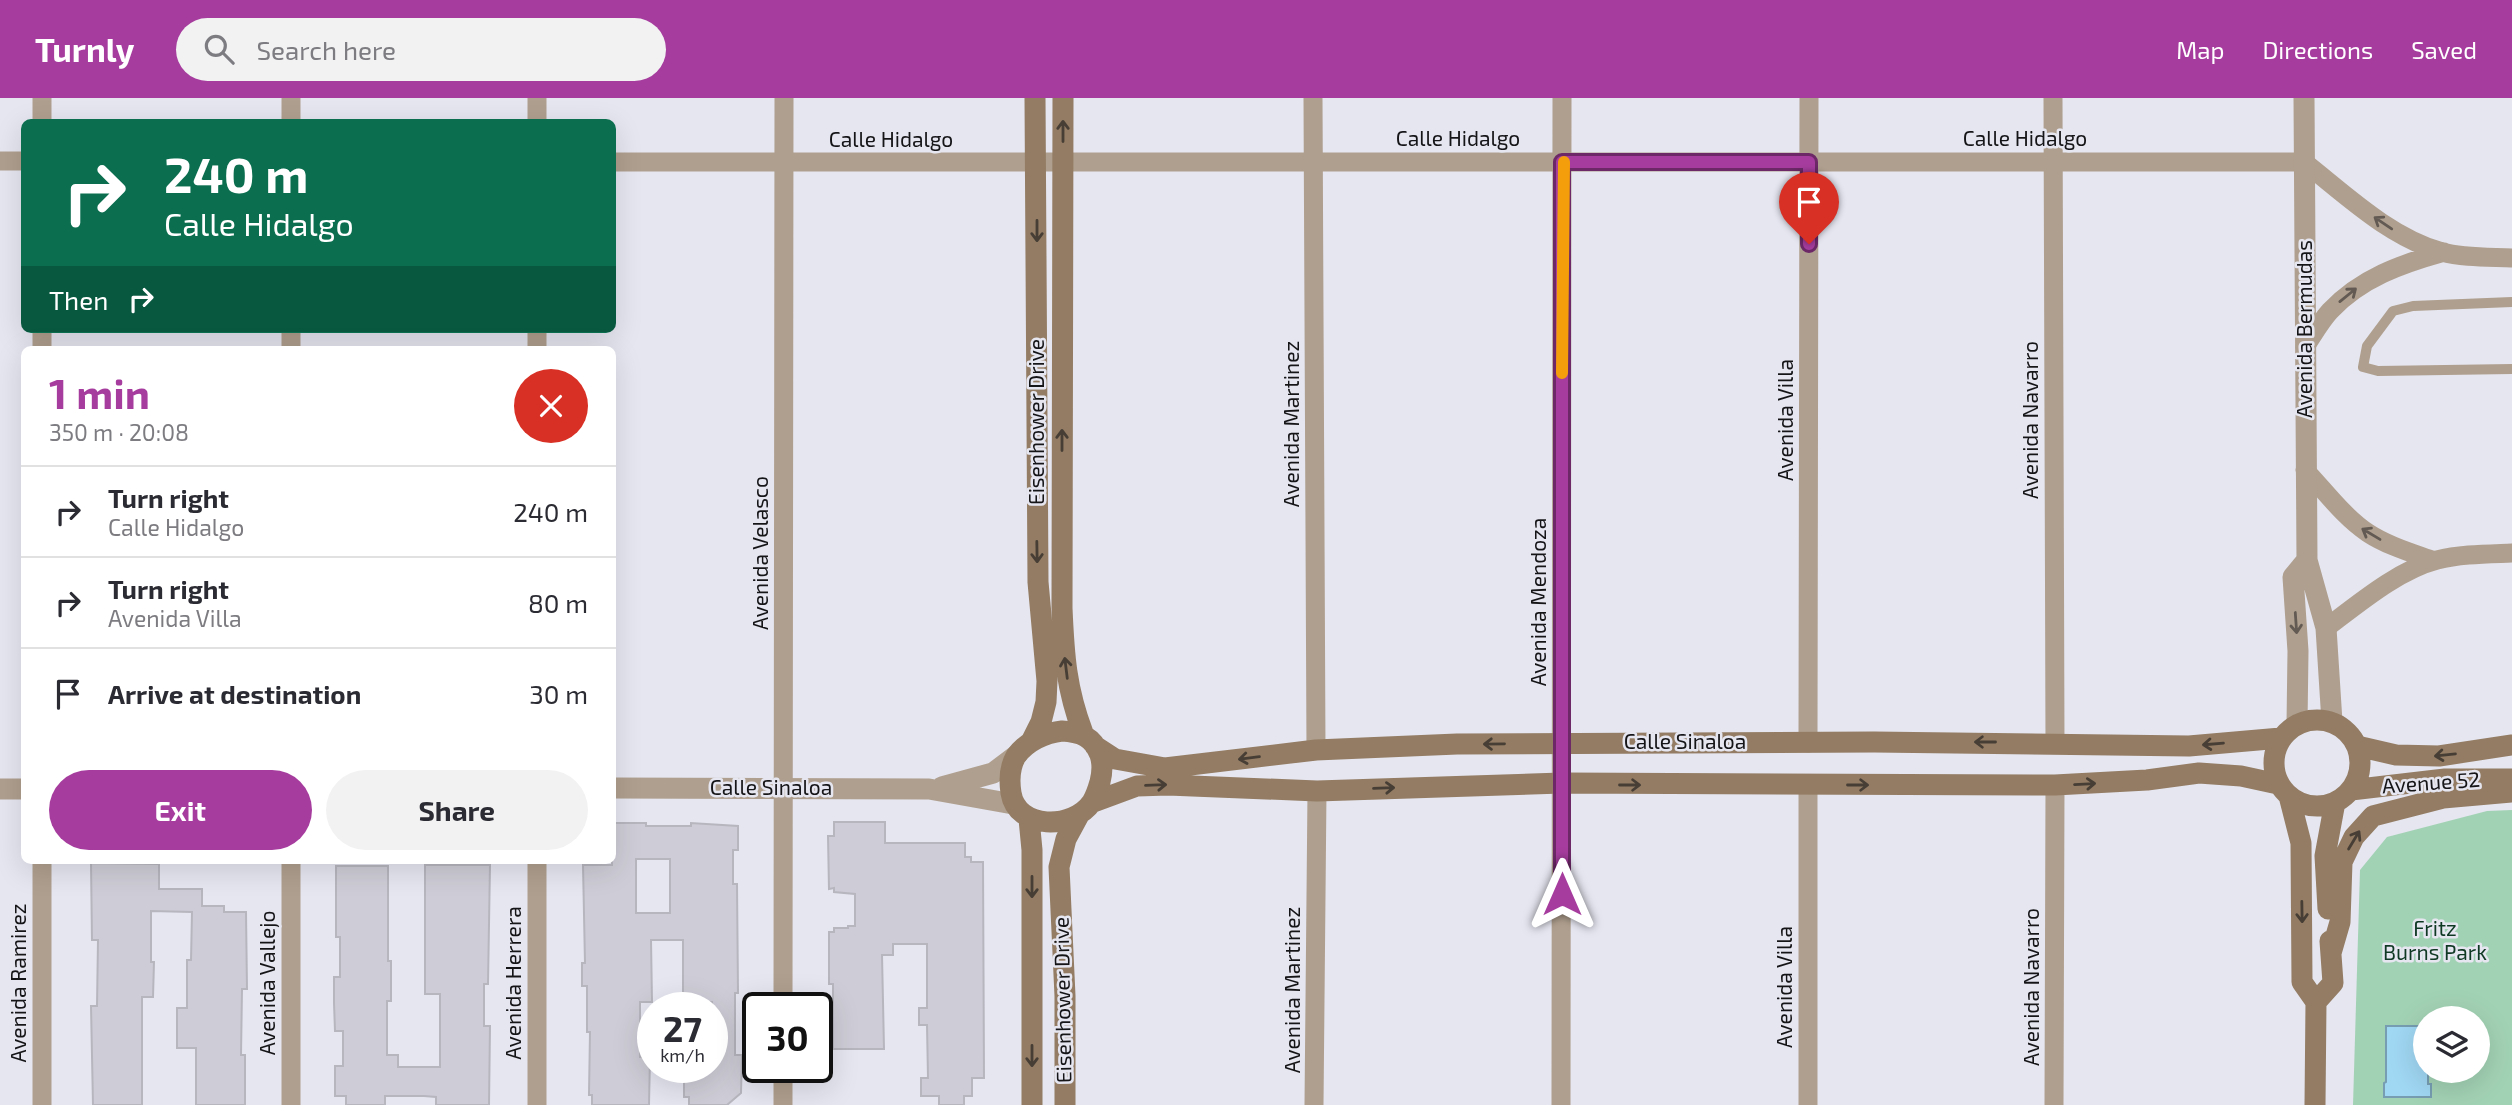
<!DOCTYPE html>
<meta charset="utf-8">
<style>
:root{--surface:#fff;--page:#f2f2f3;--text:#2b2b33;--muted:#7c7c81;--line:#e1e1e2;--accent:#a63d9e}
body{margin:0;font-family:"Exo 2",sans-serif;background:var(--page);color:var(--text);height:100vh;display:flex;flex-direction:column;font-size:26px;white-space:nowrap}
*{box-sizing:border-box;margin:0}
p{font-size:23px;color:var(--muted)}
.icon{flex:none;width:38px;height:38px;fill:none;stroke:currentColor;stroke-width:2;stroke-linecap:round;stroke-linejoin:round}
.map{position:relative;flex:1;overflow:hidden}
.panel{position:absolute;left:21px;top:248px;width:595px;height:518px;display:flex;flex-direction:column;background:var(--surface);border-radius:10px;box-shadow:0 7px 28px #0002}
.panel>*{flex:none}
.hud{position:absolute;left:21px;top:21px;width:595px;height:214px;border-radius:10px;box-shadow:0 7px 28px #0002;background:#0b6e4f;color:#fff;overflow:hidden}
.controls{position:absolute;left:2413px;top:908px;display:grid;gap:14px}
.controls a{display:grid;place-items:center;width:77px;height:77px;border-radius:50%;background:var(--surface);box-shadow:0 7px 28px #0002;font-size:35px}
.speed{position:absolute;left:637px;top:894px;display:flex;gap:14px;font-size:35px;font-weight:700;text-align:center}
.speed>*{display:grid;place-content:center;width:91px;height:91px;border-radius:50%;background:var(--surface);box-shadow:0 7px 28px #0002;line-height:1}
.speed small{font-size:18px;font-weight:400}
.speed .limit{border:4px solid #111;border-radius:10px;background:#fff;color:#111}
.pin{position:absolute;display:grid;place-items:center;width:60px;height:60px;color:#fff;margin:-72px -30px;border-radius:50% 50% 50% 0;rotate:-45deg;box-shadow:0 0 7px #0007}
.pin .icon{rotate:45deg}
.me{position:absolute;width:77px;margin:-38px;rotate:0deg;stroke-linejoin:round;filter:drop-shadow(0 0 5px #0008)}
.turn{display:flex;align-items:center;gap:24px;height:147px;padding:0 28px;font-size:32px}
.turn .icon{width:91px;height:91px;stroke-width:2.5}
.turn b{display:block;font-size:49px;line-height:60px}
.then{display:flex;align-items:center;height:66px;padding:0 28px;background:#0003;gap:14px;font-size:26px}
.round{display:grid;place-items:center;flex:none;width:74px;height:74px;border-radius:37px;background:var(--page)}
.overview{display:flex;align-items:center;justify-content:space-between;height:119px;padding:0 28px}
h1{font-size:42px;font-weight:700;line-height:52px;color:var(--accent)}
.button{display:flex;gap:14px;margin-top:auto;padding:14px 28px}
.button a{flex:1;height:80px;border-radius:42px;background:var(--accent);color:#fff;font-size:28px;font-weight:700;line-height:80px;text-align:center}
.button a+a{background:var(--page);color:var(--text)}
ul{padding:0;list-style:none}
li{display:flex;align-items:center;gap:21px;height:91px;padding:0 28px;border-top:2px solid var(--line)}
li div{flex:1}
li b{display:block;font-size:26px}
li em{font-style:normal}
header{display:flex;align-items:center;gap:42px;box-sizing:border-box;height:98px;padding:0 35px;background:var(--accent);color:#fff}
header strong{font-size:33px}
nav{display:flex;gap:38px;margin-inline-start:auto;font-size:24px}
.search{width:490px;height:63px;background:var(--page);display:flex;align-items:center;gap:18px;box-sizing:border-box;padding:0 24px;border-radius:38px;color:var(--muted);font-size:26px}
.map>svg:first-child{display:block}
.green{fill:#a2d2b4;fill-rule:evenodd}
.water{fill:#a0d7f3;stroke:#769db1;stroke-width:2}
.building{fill:#ceccd6;stroke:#b7b6bf;stroke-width:2;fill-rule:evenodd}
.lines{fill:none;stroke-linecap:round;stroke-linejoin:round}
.service{stroke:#af9f8e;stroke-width:10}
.minor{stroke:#af9f8e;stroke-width:19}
.tertiary{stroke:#af9f8e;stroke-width:21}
.secondary{stroke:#937c63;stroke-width:21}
.oneway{stroke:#473e36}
.oneway2{stroke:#625a53}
.route-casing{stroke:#6c2867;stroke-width:18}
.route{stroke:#a63d9e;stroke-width:12}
.slow{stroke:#f59e0b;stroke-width:12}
.labels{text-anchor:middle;stroke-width:5;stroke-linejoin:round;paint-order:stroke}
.street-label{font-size:21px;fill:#151518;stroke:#e5e6f0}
.park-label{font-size:21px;fill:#103924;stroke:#e5e6f0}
</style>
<header>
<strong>Turnly</strong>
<div class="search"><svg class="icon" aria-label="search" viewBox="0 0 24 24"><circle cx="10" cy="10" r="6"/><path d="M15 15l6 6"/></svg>Search here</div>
<nav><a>Map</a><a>Directions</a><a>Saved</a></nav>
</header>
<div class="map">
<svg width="2512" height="1007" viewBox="0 0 2512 1007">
<rect width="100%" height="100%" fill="#e5e6f0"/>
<path class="green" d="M 2512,712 L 2512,1007 L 2353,1007 L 2360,772 L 2387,739 L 2487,713 ZM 2426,920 L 2478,920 L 2478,973 L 2426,973 Z"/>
<path class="water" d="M 2386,928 L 2425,928 L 2426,973 L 2428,973 L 2428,986 L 2431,986 L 2431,999 L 2384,999 L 2384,985 L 2386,984 Z"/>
<path class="building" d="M 834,724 L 885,724 L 885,745 L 965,745 L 965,759 L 971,759 L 971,764 L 983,764 L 984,980 L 972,980 L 972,998 L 964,998 L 964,1007 L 939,1007 L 939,998 L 921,998 L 921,980 L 928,980 L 927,927 L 919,927 L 919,910 L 927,910 L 927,846 L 893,846 L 893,857 L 882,857 L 884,951 L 833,951 L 833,886 L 829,886 L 829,834 L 834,834 L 834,830 L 848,830 L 848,828 L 855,828 L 855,796 L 834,794 L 834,790 L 829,791 L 828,738 L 834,738 Z
M 612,725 L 646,725 L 646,728 L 691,728 L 691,725 L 738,728 L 738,752 L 733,752 L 733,786 L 737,786 L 738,895 L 735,895 L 735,957 L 742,957 L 741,995 L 727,1007 L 689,1007 L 689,999 L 684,999 L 684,970 L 712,970 L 712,904 L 683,904 L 683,842 L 651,842 L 652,904 L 640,904 L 640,959 L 650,959 L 649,1007 L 592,1007 L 592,997 L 589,997 L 590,934 L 587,934 L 587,888 L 582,888 L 582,865 L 585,865 L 583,767 L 612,767 ZM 636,761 L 670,761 L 670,815 L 636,815 Z
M 91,765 L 159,766 L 159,791 L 202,791 L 202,808 L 224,808 L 224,814 L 246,814 L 247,891 L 242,891 L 241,957 L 245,957 L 245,1007 L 196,1007 L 196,950 L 177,950 L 177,910 L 187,910 L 187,862 L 191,862 L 192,814 L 151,813 L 151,864 L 154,864 L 153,899 L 142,899 L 142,1007 L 93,1007 L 91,908 L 97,908 L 98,842 L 92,842 Z
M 425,767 L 490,767 L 488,886 L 484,886 L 484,928 L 490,928 L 489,1007 L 436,1007 L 436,999 L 424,998 L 385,998 L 385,1007 L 346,1007 L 346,998 L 335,998 L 335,968 L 343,968 L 343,933 L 335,933 L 334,905 L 334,879 L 340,879 L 340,839 L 336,839 L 336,768 L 388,768 L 388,863 L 391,863 L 391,903 L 387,903 L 387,957 L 398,957 L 398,969 L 440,969 L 440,896 L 425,896 Z"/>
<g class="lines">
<path class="service" d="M 2512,204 L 2413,208 L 2393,213 L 2367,248 L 2363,269 L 2378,273 L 2512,271"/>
<path class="minor" d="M 1313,0 L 1316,652
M 2053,0 L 2055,645
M 42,24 L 42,0
M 291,24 L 291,0
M 537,24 L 537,0
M 0,63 L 24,63
M 612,64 L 2304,64 C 2346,97 2389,139 2442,154 C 2463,160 2490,159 2512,160
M 2305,249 C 2313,237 2320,224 2330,213 C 2361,180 2401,166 2444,154
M 42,252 L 42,231
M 291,252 L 291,231
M 537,252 L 537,231
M 2305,372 C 2325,393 2344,419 2368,435 C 2388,448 2412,455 2434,463
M 2326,530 C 2358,506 2398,472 2437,462 C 2461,456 2487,456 2512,455
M 1808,645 L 1809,0
M 537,763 L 537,1007
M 783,910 L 784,0
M 42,1007 L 42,763
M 291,1007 L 291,763
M 783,1007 L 783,970
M 1314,1007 L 1317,693
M 1561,1007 L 1562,0
M 1808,1007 L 1808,687
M 2054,1007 L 2055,687"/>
<path class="tertiary" d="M 2304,0 L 2307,462 L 2326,530 L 2332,624
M 2297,626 L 2298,553 L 2293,479 L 2307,462
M 942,689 L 993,675 L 1017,657
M 612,690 L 929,691 L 1013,706
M 0,691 L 24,691"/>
<path class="secondary" d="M 1063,0 L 1062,510 C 1064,557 1066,590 1083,635
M2274 665a43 43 0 1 1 86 0a43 43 0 1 1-86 0Z
M 1062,633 C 1081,634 1093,639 1100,657 C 1103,666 1102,676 1100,684 C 1098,691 1096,698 1092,704 C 1073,732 1017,732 1011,695 C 1009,682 1009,670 1016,658 C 1027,643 1045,635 1062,633 Z
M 1031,644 L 1041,624 L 1046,604 L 1047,583 L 1038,484 L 1035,0
M 1095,648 L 1115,661 L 1165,670 L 1316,652 L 1457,646 L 1874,644 L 2189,648 L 2281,640
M 2357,648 L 2396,657 L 2439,658 L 2512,647
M 2351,692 L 2445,681 L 2512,681
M 2289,698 L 2301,745 L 2302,884 L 2316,904 L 2315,1007
M 1091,705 L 1137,688 L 1168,687 L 1317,693 L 1562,685 L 2055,687 L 2147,682 L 2199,675 L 2241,678 L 2278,686
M 1029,721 L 1032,752 L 1032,1007
M 2328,811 L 2325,758 L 2335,704
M 2331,855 L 2340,824 L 2342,764 L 2354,739 L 2373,718 L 2443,700 L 2512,694
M 2316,904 L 2333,885 L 2330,843
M 1065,1007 L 1065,898 L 1059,769 L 1066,741 L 1079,717"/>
</g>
<defs><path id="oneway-shaft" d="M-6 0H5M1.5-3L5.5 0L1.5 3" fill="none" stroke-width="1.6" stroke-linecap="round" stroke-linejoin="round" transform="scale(1.75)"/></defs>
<g class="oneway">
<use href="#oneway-shaft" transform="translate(1063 33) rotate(-90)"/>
<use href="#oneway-shaft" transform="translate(1037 133) rotate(90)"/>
<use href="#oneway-shaft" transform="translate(1062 342) rotate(-90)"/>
<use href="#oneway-shaft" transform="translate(1037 454) rotate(89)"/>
<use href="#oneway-shaft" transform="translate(1066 570) rotate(-97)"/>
<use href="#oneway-shaft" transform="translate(1985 644) rotate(-180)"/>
<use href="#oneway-shaft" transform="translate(1494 646) rotate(179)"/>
<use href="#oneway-shaft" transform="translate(2213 646) rotate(175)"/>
<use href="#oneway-shaft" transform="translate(2445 657) rotate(174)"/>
<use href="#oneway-shaft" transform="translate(1249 660) rotate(173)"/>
<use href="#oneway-shaft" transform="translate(2085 686) rotate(-3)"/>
<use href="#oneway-shaft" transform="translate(1156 687) rotate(-2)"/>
<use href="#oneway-shaft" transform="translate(1630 687)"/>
<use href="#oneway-shaft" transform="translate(1858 687)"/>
<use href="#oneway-shaft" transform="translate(1384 690) rotate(-2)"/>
<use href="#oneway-shaft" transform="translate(2354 742) rotate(-59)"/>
<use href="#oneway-shaft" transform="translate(1032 789) rotate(90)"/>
<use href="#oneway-shaft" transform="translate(2302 814) rotate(89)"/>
<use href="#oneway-shaft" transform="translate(1032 958) rotate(90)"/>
</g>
<g class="oneway2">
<use href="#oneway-shaft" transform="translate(2383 125) rotate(-146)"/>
<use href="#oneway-shaft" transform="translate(2348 197) rotate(-39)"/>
<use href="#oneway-shaft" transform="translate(2371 436) rotate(-149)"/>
<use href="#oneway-shaft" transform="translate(2296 525) rotate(86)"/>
</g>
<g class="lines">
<g class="route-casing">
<path id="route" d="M 1562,796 L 1562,64 L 1809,64 L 1809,146"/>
</g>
<use href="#route" class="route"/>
<path class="slow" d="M 1562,275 L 1564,64"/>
</g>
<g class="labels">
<g class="street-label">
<text x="1458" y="48">Calle Hidalgo</text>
<text x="2025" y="48">Calle Hidalgo</text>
<text x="891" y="49">Calle Hidalgo</text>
<text transform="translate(2305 231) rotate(-90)" y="7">Avenida Bermudas</text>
<text transform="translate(1786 322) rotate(-90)" y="7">Avenida Villa</text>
<text transform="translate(2031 322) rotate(-90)" y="7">Avenida Navarro</text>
<text transform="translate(1037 324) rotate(-90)" y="7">Eisenhower Drive</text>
<text transform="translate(1292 326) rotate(-90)" y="7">Avenida Martinez</text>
<text transform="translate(761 455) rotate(-90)" y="7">Avenida Velasco</text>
<text transform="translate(1539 504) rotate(-90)" y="7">Avenida Mendoza</text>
<text x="1685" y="651">Calle Sinaloa</text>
<text transform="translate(2431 685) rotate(-4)" y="7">Avenue 52</text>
<text x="771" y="697">Calle Sinaloa</text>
<text transform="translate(19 885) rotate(-90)" y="7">Avenida Ramirez</text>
<text transform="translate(268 885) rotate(-90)" y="7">Avenida Vallejo</text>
<text transform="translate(514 885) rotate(-90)" y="7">Avenida Herrera</text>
<text transform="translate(1785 889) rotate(-90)" y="7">Avenida Villa</text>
<text transform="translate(2032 889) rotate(-90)" y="7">Avenida Navarro</text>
<text transform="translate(1293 892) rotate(-90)" y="7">Avenida Martinez</text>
<text transform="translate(1063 902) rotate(-91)" y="7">Eisenhower Drive</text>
</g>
<g class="park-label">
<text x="2435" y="838">Fritz<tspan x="2435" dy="24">Burns Park</tspan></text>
</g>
</g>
</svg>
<div class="controls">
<a><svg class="icon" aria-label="layers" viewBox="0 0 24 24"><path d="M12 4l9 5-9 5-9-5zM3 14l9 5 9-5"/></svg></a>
</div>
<div class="speed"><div>27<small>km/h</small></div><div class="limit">30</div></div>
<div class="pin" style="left:1809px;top:146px;background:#d93025"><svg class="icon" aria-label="arrive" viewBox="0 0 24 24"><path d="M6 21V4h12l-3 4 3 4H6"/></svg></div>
<svg class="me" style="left:1562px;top:796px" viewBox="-20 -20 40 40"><path d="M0-17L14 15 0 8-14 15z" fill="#a63d9e" stroke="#fff" stroke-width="4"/></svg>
<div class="hud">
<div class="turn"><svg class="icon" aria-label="right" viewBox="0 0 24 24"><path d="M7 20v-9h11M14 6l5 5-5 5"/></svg><div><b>240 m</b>Calle Hidalgo</div></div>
<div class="then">Then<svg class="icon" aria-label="right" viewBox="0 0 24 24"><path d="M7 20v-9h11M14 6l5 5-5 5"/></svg></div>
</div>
<section class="panel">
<div class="overview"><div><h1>1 min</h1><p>350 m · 20:08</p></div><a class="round" style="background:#d93025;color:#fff"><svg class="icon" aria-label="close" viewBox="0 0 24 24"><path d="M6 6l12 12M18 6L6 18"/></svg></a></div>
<ul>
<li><svg class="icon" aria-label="right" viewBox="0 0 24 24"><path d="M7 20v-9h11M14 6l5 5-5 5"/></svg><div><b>Turn right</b><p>Calle Hidalgo</p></div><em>240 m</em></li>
<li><svg class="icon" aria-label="right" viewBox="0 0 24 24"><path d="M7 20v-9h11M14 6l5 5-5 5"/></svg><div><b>Turn right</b><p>Avenida Villa</p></div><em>80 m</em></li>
<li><svg class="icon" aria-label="arrive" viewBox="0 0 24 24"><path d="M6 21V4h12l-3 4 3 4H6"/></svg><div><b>Arrive at destination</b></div><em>30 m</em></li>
</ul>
<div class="button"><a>Exit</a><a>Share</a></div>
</section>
</div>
